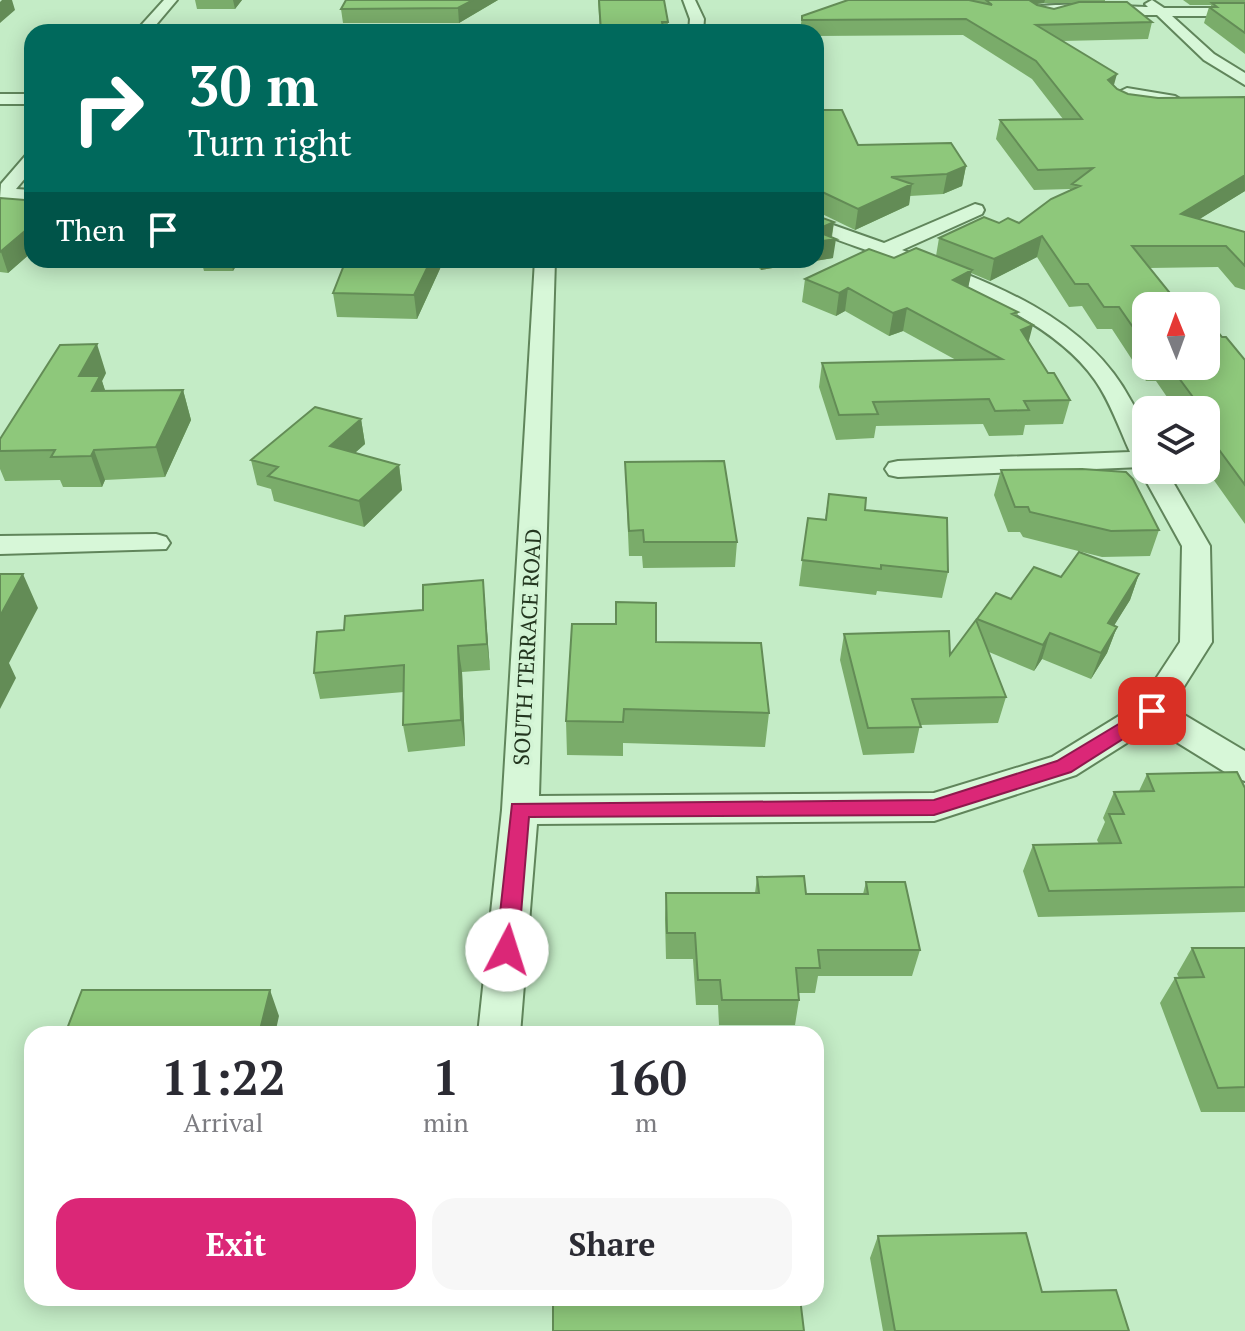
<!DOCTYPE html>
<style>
:root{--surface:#fff;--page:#f7f7f7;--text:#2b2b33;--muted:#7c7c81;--accent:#db2777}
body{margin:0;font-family:"PT Serif",serif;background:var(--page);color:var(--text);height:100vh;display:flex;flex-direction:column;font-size:30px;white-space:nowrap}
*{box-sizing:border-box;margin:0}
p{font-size:26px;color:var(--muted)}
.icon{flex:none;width:44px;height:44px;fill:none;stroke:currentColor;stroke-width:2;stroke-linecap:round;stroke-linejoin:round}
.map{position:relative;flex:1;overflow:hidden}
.side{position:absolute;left:24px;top:1026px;width:800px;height:280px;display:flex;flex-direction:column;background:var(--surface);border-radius:24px;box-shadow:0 4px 20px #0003}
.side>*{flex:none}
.hud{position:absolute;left:24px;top:24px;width:800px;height:244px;border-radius:24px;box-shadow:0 4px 20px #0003;background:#00695c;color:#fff;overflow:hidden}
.needle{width:52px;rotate:359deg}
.buttons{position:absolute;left:1132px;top:292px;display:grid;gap:16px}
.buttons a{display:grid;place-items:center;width:88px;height:88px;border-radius:16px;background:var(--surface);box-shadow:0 4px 20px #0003;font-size:40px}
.pin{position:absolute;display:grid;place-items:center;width:68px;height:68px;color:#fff;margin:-34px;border-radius:16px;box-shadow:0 4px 12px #0006}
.me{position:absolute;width:88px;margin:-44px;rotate:5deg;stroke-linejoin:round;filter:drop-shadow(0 0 6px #0008)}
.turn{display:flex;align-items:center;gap:28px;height:168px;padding:0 32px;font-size:36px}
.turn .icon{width:104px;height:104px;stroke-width:2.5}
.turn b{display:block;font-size:56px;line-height:68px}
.then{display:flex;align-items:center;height:76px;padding:0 32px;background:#0003;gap:16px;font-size:30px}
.eta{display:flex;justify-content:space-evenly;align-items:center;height:136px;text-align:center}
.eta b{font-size:48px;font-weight:700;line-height:56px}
.primary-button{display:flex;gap:16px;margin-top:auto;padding:16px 32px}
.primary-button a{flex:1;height:92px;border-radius:24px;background:var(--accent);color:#fff;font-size:32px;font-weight:700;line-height:92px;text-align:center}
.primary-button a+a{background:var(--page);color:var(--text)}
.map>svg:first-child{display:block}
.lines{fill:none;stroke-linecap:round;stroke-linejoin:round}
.street-casing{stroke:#60855b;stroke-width:4}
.street{fill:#d7f7d8;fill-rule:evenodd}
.wall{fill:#7aac6a;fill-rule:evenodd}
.shaded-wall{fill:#638c56}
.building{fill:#8ec87b;stroke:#638c56;stroke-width:2}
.route{fill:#db2777;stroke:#8e194d;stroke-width:2}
.labels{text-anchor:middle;stroke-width:7;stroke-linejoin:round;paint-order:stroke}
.street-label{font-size:22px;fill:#23361f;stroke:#d3f4d5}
</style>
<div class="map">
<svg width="1245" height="1331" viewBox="0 0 1245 1331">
<rect width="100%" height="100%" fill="#c4ecc6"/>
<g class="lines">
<g class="street-casing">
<path id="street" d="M 164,0 L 177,0 L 150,32 L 135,32 Z
M 683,0 L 695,0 L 704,19 L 703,32 L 689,32 L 690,19 Z
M 1152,0 L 1164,8 L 1245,8 L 1245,16 L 1172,16 L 1214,54 L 1245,73 L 1245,85 L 1204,60 L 1157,15 L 1072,15 L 1045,11 L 1059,18 L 1052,22 L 1022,11 C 1038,0 1123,7 1148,7 L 1145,4 Z
M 1127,88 L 1175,96 L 1183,101 C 1164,118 1123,117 1106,98 ZM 1128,98 L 1154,102 L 1136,103 L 1126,99 Z
M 0,94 L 32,94 L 32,104 L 0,104 Z
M 32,154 L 32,170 L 16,189 L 32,190 L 32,202 L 0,198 L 1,184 L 26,155 Z
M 975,204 L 982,206 L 984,210 L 982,214 L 902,250 C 987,281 1085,315 1130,399 C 1136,409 1144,422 1146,433 C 1148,445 1146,458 1146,470 L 1166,470 L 1210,546 L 1212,642 L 1171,707 L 1245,751 L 1245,781 L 1233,777 L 1152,727 L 1076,775 L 934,821 L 537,824 L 520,1034 L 478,1034 L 502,810 L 535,260 L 555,260 L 539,796 L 934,793 L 1052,757 L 1140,703 L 1180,642 L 1182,546 L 1140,470 L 1142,467 L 898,477 L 889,475 L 885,469 L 889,463 L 898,461 L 1130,452 C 1119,428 1110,401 1095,380 C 1042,304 899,263 816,232 L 816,219 L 884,243 Z
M 156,534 L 166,537 L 170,543 L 166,549 L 0,554 L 0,536 Z"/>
</g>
<use href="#street" class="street"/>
</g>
<path class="wall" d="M 195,0 L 242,0 L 235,9 L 197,9 Z
M 346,0 L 498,0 L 459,23 L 343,23 L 341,9 Z
M 598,0 L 664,0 L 668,22 L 667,32 L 600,32 Z
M 848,0 L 1105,0 L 1105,2 L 1152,22 L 1148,39 L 1062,41 L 1117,89 L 1128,94 L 1158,98 L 1245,97 L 1245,191 L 1199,219 L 1245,232 L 1245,290 L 1235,287 L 1218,267 L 1149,268 L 1146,306 L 1146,366 L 1206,366 L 1222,337 L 1245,360 L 1245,524 L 1206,469 L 1206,410 L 1176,410 L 1156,381 L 1146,381 L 1112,329 L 1097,329 L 1082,306 L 1069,307 L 1037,257 L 990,281 L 971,273 L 968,287 L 1018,312 L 1017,316 L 1029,342 L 1048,373 L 1070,400 L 1063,424 L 1025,425 L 1023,435 L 989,436 L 983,424 L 876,426 L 874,438 L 836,440 L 819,387 L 822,363 L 956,360 L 903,331 L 889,336 L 845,311 L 836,316 L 802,302 L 805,279 L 894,258 L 936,256 L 939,238 L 999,223 L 1019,223 L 1070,191 L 1070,189 L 1034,190 L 996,139 L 1000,120 L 1063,119 L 1032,79 L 963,35 L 816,36 L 816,32 L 800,32 L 802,16 ZM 1044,3 L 1077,3 L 1054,9 L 1035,4 Z
M 1183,0 L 1245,0 L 1245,54 L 1204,23 L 1209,7 L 1211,7 L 1211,5 L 1190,5 Z
M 816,110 L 858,145 L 966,166 L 962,186 L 943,194 L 910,196 L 909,205 L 855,230 L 816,211 Z
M 32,192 L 32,252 L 8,273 L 0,272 L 0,198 L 25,200 Z
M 817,216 L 834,222 L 832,237 L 833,258 L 761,270 L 751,260 L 816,260 Z
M 201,260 L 282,260 L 239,261 L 233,271 L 204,271 Z
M 444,260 L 417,319 L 337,317 L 333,293 Z
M 604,260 L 667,260 L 667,264 L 604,265 Z
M 106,373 L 102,381 L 105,391 L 183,390 L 191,420 L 165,477 L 105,480 L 102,487 L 63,487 L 60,480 L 5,481 L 0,469 L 0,439 Z
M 361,419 L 365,444 L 355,453 L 399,465 L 402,490 L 364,527 L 274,501 L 271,489 L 257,485 L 251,460 Z
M 625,462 L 737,542 L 735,567 L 643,568 L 642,556 L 629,556 Z
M 1001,470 L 1159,530 L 1150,556 L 1102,557 L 1023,537 L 1020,532 L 1008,532 L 994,495 Z
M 829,494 L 865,510 L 948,572 L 942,598 L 877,591 L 876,595 L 799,586 L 808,518 L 825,519 Z
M 1139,574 L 1130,600 L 1114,625 L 1117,627 L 1107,653 L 1091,679 L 1042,659 L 1034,671 L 989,652 L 1006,697 L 998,723 L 920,725 L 914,753 L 863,755 L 840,660 L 844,634 L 950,655 L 977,619 L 1011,599 L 1061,577 Z
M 485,606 L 490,670 L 462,672 L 465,746 L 408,752 L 403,725 L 404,692 L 320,699 L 314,673 L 344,630 Z
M 656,642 L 769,713 L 765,747 L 623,743 L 623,756 L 567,755 L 566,721 Z
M 1147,774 L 1245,788 L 1245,912 L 1038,917 L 1023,871 L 1033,845 L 1099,844 L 1097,840 L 1105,822 L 1103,818 L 1114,792 L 1139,791 Z
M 757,877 L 806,894 L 863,894 L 866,882 L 920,950 L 912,976 L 818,976 L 815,993 L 799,993 L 799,1000 L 795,1025 L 719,1025 L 718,1005 L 696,1005 L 693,959 L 666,959 L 665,919 L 666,893 L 755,893 Z
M 1192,948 L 1245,948 L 1245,1112 L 1201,1112 L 1160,1003 L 1175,978 L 1179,978 L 1177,974 Z
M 878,1236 L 1129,1331 L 883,1331 L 870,1258 Z"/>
<path class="shaded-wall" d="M 2,0 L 12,0 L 15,10 L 0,23 L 0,2 Z
M 233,0 L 242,0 L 235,9 Z
M 473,0 L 498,0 L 459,23 L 458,8 Z
M 1022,0 L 1045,0 L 1044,3 L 1030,5 Z
M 1117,74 L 1112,92 L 1108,80 Z
M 966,166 L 962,186 L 943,194 L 947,174 Z
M 1245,175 L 1245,191 L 1174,235 L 1181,214 Z
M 912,184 L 909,205 L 855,230 L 858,209 Z
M 834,222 L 831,239 L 836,239 L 833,258 L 761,270 L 761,260 L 816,260 L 816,230 Z
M 32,225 L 32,252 L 8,273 L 1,252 Z
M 1042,236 L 1037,257 L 990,281 L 994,259 Z
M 231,260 L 239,261 L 233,271 Z
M 431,260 L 444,260 L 417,319 L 414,295 Z
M 972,270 L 967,293 L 953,280 Z
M 848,288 L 845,311 L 836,316 L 839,293 Z
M 907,308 L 903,331 L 889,336 L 893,313 Z
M 1033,325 L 1027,348 L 1021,330 Z
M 97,344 L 106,373 L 102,381 L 110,405 L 89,406 L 79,376 Z
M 183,390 L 191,420 L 165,477 L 156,447 Z
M 361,419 L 365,444 L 334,471 L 330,446 Z
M 94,450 L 105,480 L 102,487 L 91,456 Z
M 399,465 L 402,490 L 364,527 L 359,501 Z
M 23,574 L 38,608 L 9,663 L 16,678 L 0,709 L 0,616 Z
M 1139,574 L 1130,600 L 1099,650 L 1108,623 Z
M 483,580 L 485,606 L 490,670 L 487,644 Z
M 1117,627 L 1107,653 L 1091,679 L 1101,653 Z
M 1050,633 L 1042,659 L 1034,671 L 1043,645 Z
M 458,646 L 462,672 L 465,746 L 461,720 Z
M 270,990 L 279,1016 L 275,1034 L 259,1034 Z"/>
<path class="building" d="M 346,0 L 473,0 L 458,8 L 341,9 Z
M 599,0 L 664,0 L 668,22 L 662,22 L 664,32 L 601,32 Z
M 848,0 L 969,0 L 992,5 L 986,0 L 1029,0 L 1037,5 L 1054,9 L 1079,2 L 1127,2 L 1152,22 L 1036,25 L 1117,74 L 1108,80 L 1117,89 L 1128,94 L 1158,98 L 1245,97 L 1245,175 L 1181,214 L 1245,232 L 1245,266 L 1226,246 L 1132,246 L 1173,297 L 1189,297 L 1197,306 L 1146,306 L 1146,346 L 1119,307 L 1104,307 L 1088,284 L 1075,284 L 1042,236 L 994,259 L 939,238 L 984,217 L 999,223 L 1008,218 L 1019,223 L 1051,199 L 1080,186 L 1072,184 L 1093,168 L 1038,170 L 1000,120 L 1082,119 L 1036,61 L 966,19 L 802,20 L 802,16 Z
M 1212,3 L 1245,3 L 1245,33 L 1209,7 L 1217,7 Z
M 816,110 L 842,110 L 858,145 L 951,143 L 966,166 L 947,174 L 891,177 L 912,184 L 858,209 L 816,189 Z
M 32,192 L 32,225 L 0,252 L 0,198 L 25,200 Z
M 816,214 L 817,216 L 834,222 L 816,230 Z
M 816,231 L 836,239 L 816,242 Z
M 916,248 L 972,270 L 953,280 L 1018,312 L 1012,314 L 1033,325 L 1021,330 L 1048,373 L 1054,373 L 1070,400 L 1024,401 L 1029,410 L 995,411 L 989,399 L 873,402 L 878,414 L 839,415 L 822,363 L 1002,359 L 907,308 L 893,313 L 848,288 L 839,293 L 805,279 L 869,249 L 894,258 Z
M 346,260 L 431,260 L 414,295 L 333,293 Z
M 1206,317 L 1222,337 L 1226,337 L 1245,360 L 1245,485 L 1206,432 L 1206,410 L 1190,410 L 1188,408 L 1201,408 L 1170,366 L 1206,366 Z
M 97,344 L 79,376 L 100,376 L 92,391 L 183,390 L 156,447 L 94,450 L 91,456 L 51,457 L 55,450 L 0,451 L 0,439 L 60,345 Z
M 315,407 L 361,419 L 330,446 L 399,465 L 359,501 L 268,476 L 278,467 L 251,460 Z
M 724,461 L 737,542 L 644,542 L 643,530 L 629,531 L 625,462 Z
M 1082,469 L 1126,472 L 1133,479 L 1159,530 L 1111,531 L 1030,512 L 1028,507 L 1015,507 L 1001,470 Z
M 829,494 L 866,498 L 865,510 L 947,518 L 948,572 L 881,565 L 881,569 L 802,560 L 808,518 L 826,520 Z
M 1079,552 L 1139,574 L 1108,623 L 1117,627 L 1101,653 L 1050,633 L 1043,645 L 977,619 L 996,593 L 1011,599 L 1034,567 L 1061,577 Z
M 0,574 L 23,574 L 0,616 Z
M 483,580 L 487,644 L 458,646 L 461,720 L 403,725 L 404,665 L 314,673 L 317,632 L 344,630 L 345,616 L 423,610 L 423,585 Z
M 616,602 L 656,603 L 656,642 L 761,643 L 769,713 L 624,709 L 623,722 L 566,721 L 572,624 L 616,624 Z
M 976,620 L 1006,697 L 912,699 L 921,727 L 868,728 L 844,634 L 949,631 L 950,655 Z
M 1237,772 L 1245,788 L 1245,887 L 1049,891 L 1033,845 L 1121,843 L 1109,814 L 1124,814 L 1114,792 L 1154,791 L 1147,774 Z
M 804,876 L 806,894 L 868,894 L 866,882 L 905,882 L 920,950 L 818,950 L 820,968 L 796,968 L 799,1000 L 722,1000 L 720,980 L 698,980 L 695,933 L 667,933 L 666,893 L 759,893 L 757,877 Z
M 1192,948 L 1245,948 L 1245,1087 L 1218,1088 L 1175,978 L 1204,977 Z
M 82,990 L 270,990 L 259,1034 L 65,1034 Z
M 1026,1233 L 1042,1292 L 1116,1290 L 1129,1331 L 895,1331 L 878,1236 Z
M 553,1298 L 800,1298 L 804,1331 L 553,1331 Z"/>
<path class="route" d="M 1152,704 L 1159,706 L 1162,711 L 1159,716 L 1071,772 L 934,815 L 529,817 L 518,950 L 515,957 L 507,960 L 499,957 L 496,950 L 512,804 L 934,800 L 1057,761 Z"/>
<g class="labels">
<g class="street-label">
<text transform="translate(527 647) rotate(-87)" y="8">SOUTH TERRACE ROAD</text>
</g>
</g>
</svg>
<div class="buttons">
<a><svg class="needle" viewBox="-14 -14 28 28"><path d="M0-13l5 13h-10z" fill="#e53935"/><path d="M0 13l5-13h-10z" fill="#7c7c81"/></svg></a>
<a><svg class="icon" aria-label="layers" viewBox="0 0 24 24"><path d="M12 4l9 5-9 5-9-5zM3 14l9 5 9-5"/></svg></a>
</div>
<div class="pin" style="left:1152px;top:711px;background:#d93025"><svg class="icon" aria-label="arrive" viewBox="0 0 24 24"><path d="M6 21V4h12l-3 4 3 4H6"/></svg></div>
<svg class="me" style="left:507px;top:950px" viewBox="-20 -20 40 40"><circle r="19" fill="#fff"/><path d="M0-13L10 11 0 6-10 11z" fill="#db2777"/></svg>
<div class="hud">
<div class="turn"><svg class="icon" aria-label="right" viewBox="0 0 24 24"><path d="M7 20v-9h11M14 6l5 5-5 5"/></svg><div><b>30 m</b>Turn right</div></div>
<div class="then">Then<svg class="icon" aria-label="arrive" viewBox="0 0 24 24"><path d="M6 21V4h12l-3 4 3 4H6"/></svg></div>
</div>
<section class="side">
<div class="eta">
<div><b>11:22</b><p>Arrival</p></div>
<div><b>1</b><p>min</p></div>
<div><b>160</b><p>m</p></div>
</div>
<div class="primary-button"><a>Exit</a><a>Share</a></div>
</section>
</div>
